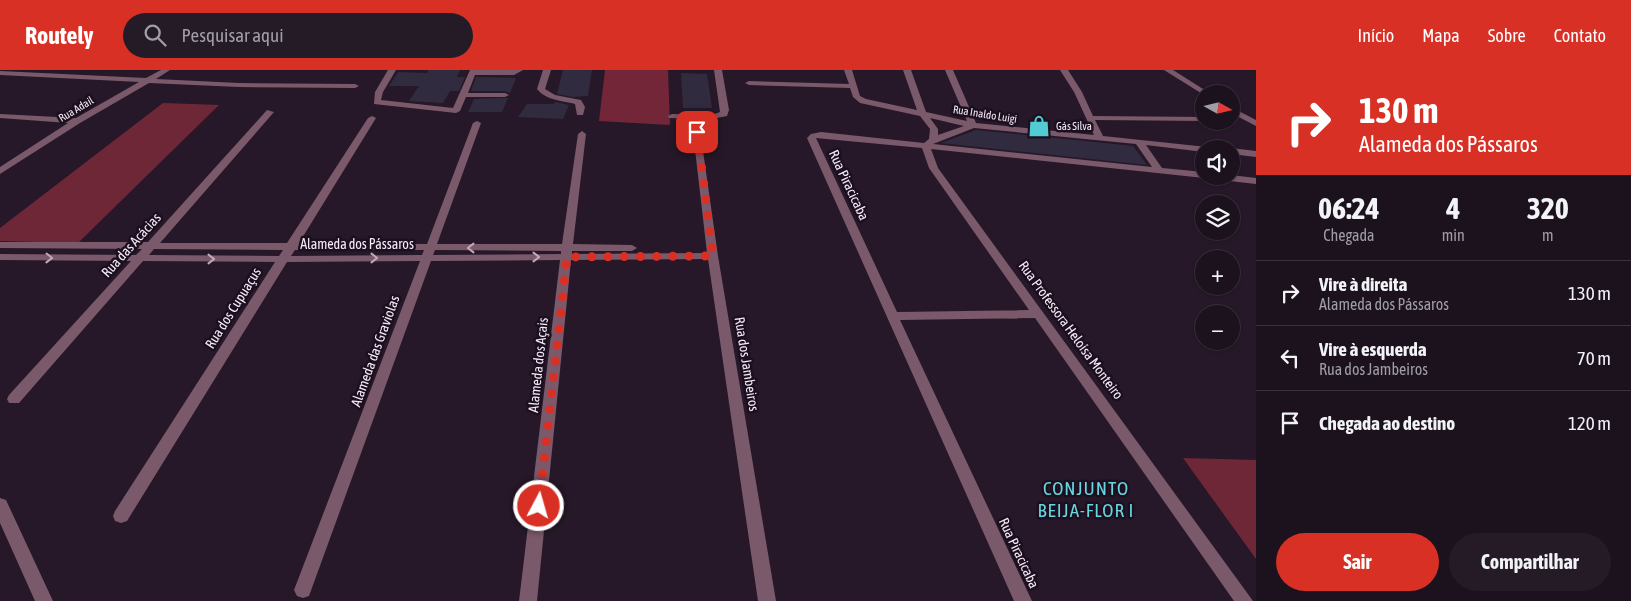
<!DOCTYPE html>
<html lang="pt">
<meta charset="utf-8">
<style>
:root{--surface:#1c121e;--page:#251b27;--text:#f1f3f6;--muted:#a09ea4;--line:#3a323c;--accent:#d93025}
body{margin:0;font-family:"Asap Condensed",sans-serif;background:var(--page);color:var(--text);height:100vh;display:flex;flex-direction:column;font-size:19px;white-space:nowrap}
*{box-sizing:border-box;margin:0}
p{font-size:16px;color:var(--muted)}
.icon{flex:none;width:28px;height:28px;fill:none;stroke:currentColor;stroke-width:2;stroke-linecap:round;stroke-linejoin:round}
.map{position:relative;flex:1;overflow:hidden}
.drawer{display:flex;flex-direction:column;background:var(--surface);width:375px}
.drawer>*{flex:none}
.top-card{background:#d93025;color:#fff;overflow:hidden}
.needle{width:32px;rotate:98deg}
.tools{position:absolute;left:1195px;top:15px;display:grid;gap:10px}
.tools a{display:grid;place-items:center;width:45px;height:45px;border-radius:50%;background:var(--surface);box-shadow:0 1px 4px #0004,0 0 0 1px var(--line);font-size:25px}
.pin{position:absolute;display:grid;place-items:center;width:42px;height:42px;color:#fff;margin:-21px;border-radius:10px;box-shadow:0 2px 8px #0006}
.me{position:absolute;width:55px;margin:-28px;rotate:6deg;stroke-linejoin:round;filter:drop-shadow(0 0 4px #0008)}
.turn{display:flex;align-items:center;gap:18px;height:105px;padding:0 20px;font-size:22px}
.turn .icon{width:65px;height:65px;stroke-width:2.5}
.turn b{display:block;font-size:35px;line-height:42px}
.eta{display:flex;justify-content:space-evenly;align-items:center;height:85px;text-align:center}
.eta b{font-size:30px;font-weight:700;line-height:35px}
.primary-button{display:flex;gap:10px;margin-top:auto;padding:10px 20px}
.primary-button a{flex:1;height:58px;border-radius:30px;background:var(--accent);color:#fff;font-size:20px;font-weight:700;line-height:58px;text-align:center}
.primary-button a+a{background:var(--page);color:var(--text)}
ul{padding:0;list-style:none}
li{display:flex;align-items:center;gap:15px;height:65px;padding:0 20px;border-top:1px solid var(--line)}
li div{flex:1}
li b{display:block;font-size:19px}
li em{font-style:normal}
header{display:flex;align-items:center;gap:30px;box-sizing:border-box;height:70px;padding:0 25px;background:var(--accent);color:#fff}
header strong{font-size:24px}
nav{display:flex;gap:28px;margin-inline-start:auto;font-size:18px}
.search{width:350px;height:45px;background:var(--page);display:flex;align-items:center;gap:12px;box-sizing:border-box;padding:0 18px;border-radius:28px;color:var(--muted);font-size:19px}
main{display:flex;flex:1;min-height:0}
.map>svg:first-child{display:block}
.green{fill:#6e2737}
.forest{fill:#732638}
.building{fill:#312b3f}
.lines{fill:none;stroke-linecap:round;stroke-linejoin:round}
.minor{fill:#7a596b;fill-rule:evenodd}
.oneway{stroke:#beaab9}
.route{stroke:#d93025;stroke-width:9;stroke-dasharray:0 16.2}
.labels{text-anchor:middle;stroke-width:5;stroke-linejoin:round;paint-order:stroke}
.far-street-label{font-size:11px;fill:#f6ecf8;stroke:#1c0f1f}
.far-poi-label{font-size:11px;fill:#f6ecf8;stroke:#1c0f1f;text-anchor:start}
.street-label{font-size:14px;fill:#f6ecf8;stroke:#1c0f1f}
.near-quarter-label{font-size:19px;letter-spacing:1px;fill:#69d6dd;stroke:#1c0f1f}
</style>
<header>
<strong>Routely</strong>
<div class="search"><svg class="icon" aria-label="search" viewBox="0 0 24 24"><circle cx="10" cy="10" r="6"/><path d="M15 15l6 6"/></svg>Pesquisar aqui</div>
<nav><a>Início</a><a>Mapa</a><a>Sobre</a><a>Contato</a></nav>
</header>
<main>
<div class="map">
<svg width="1256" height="531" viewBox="0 0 1256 531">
<rect width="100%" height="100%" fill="#261828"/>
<path class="green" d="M 163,33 L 219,35 L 78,173 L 0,171 L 0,158 Z
M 1183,388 L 1256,390 L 1256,489 Z"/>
<path class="forest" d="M 605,0 L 668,0 L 670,55 L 599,51 Z"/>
<path class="building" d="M 428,0 L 460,0 L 457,7 L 465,7 L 459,21 L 450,21 L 443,33 L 409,31 L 419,16 L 389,16 L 398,2 L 427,3 Z
M 563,0 L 592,0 L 588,26 L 573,27 L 557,24 Z
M 681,3 L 707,4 L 712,38 L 683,38 Z
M 476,7 L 516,8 L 510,23 L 505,21 L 471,21 Z
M 508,28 L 502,42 L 468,42 L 474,29 Z
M 555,32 L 569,35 L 563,49 L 518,47 L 527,34 L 554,34 Z
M 976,60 L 1133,76 L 1147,95 L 941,73 Z"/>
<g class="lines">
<path class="minor" d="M 161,0 L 170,0 L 156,9 L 239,13 L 355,14 L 359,16 L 355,18 L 239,17 L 149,13 L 80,53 L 0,104 L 0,97 L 68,53 L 0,48 L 0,44 L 76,48 L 139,12 L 0,5 L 0,1 L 146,8 Z
M 388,0 L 396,0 L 383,22 L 381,30 L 453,38 L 470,0 L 523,0 L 514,5 L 475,5 L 468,23 L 505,23 L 509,25 L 505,27 L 466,27 L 460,41 L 456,43 L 374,34 L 375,22 Z
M 543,0 L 551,0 L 545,19 L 555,25 L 581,30 L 585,37 L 583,45 L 577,45 L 575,34 C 561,30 547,31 537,19 Z
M 714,0 L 722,0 L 729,40 L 727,46 L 712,49 L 669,48 L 668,46 L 672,44 L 712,45 L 720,42 Z
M 844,0 L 852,0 L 860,26 L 866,29 L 917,40 L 903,0 L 911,0 L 926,42 L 967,51 L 945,0 L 953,0 L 976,53 L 1094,65 L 1074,22 L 1060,0 L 1068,0 L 1082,22 L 1093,46 L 1204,47 L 1205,51 L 1095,50 L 1103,66 L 1207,77 L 1208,79 L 1204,79 L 1204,82 L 1146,75 L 1162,98 L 1204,102 L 1204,106 L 1231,105 L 1256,108 L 1256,114 L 1212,109 L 1208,106 L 1204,108 L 931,79 L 938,98 L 1253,531 L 1234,531 L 1035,248 L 900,250 L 1032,531 L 1014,531 L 807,68 L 811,64 L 821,62 L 924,73 L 929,69 L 930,59 L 920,46 L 860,33 L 853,27 L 850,18 L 749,15 L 745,13 L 749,11 L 849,14 ZM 930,48 L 964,56 L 938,65 L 938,59 ZM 974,58 L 1136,74 L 1152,97 L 933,74 ZM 816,68 L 922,78 L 929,98 L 1029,240 L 897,242 Z
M 1164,0 L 1173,0 L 1211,24 L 1204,24 L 1204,25 Z
M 1231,37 L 1256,50 L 1256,56 L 1231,43 Z
M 267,40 L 274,42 L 160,173 L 287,173 L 368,48 L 372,46 L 376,48 L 299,173 L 427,174 L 473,53 L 477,51 L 481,53 L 437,174 L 562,174 L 578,64 L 582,61 L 586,64 L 573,174 L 632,175 L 637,178 L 632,181 L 572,181 L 572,184 L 707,183 L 693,62 L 700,60 L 718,186 L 776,531 L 758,531 L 708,189 L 571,190 L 537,531 L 519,531 L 560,190 L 431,191 L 309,526 L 303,528 L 297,526 L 294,520 L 420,191 L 287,192 L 127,451 L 121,453 L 115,451 L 113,446 L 115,441 L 275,192 L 143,191 L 19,333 L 9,333 L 7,329 L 9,325 L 131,191 L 0,190 L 0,184 L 136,185 L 142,179 L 0,178 L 0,172 L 148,172 ZM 154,179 L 283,180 L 279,186 L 149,185 ZM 295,180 L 424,180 L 422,185 L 291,186 ZM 435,180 L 561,181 L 561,184 L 433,185 Z
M 1231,78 L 1256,81 L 1256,87 L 1231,84 L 1231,79 L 1229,79 Z
M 0,428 L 6,430 L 53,531 L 35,531 L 0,453 Z"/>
</g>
<defs><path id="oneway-chevron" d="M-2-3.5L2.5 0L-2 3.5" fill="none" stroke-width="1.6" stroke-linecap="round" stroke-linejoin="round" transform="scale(1.25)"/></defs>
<g class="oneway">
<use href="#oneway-chevron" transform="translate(471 178) rotate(180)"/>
<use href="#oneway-chevron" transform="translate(536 187)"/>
<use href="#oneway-chevron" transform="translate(49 188) rotate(1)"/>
<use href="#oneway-chevron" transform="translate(374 188)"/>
<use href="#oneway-chevron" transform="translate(211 189)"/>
</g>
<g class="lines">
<path class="route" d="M 539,436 L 567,187 L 713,186 L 697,62"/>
</g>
<defs>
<g id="shop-bare" transform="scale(1.725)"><path d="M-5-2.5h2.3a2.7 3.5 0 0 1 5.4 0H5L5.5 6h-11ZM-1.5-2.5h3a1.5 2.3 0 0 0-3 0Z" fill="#51ccd4" stroke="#1c0f1f" stroke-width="2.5" paint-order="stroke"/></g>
</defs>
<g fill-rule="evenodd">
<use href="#shop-bare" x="1039" y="56"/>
</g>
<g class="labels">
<g class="far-street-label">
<text transform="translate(76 39) rotate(-31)" y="4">Rua Adail</text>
<text transform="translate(985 44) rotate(9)" y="4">Rua Inaldo Luigi</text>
</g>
<g class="far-poi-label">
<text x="1056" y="60">Gás Silva</text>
</g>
<g class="street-label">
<text transform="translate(849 115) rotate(65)" y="5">Rua Piracicaba</text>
<text x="357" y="179">Alameda dos Pássaros</text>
<text transform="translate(131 175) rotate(-48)" y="5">Rua das Acácias</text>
<text transform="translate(233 238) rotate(-58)" y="5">Rua dos Cupuaçus</text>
<text transform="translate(1071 260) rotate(54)" y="5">Rua Professora Heloísa Monteiro</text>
<text transform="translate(375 281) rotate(-70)" y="5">Alameda das Graviolas</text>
<text transform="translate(747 294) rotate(81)" y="5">Rua dos Jambeiros</text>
<text transform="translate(538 295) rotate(-84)" y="5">Alameda dos Açais</text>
<text transform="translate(1019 483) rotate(65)" y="5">Rua Piracicaba</text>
</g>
<g class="near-quarter-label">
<text x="1086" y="425">CONJUNTO<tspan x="1086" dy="22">BEIJA-FLOR I</tspan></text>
</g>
</g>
</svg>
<div class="tools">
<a><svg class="needle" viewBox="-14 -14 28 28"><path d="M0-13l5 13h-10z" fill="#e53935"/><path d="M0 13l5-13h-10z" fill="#a09ea4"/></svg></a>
<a><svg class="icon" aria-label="sound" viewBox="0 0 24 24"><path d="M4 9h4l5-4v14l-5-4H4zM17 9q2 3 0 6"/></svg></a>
<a><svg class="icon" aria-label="layers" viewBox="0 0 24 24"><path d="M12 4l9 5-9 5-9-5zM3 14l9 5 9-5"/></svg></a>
<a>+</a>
<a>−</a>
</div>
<div class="pin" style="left:697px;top:62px;background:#d93025"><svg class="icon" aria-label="arrive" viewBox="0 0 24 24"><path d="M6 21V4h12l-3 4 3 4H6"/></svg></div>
<svg class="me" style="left:539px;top:436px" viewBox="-20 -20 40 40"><circle r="17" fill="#d93025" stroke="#fff" stroke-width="3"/><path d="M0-11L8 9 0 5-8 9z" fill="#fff"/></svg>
</div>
<section class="drawer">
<div class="top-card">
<div class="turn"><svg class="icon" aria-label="right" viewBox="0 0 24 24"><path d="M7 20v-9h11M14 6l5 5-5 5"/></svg><div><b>130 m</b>Alameda dos Pássaros</div></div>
</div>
<div class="eta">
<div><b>06:24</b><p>Chegada</p></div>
<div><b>4</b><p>min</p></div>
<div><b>320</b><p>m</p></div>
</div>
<ul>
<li><svg class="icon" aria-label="right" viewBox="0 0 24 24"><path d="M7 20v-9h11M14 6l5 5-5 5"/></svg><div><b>Vire à direita</b><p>Alameda dos Pássaros</p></div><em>130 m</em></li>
<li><svg class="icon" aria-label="left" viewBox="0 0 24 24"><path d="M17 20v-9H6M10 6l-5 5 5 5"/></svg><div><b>Vire à esquerda</b><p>Rua dos Jambeiros</p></div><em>70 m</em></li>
<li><svg class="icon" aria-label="arrive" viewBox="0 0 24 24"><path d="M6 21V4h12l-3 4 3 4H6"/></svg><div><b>Chegada ao destino</b></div><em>120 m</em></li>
</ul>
<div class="primary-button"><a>Sair</a><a>Compartilhar</a></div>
</section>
</main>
